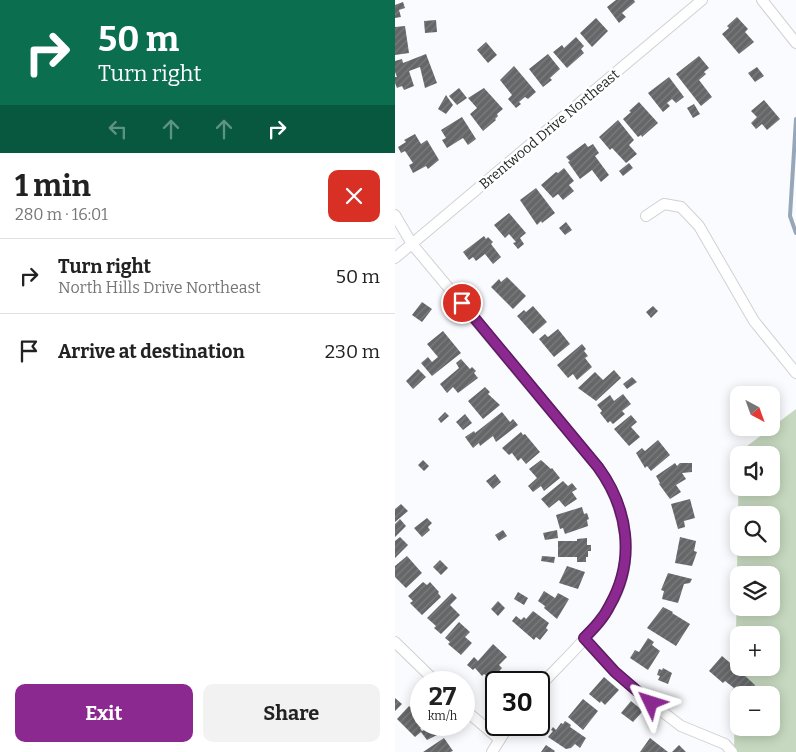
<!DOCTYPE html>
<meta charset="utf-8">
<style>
:root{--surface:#fff;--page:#f2f2f2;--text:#222;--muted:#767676;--line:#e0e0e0;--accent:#8c2990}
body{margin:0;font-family:Bitter,serif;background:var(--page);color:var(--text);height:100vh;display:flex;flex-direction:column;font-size:19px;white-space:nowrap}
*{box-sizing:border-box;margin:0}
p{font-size:16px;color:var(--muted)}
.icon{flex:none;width:28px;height:28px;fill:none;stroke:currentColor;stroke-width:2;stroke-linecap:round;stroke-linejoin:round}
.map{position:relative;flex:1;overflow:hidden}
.side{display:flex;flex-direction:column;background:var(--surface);width:395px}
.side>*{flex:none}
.guide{background:#0b6e4f;color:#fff;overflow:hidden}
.needle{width:32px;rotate:139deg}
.fabs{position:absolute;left:335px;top:386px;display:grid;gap:10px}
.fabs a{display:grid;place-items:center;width:50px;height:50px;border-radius:10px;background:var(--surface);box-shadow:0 2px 12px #0003;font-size:25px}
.speed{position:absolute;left:15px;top:671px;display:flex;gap:10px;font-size:25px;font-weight:700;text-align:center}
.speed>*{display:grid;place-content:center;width:65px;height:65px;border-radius:50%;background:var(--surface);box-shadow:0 2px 12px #0003;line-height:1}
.speed small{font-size:12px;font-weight:400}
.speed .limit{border:2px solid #111;border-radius:8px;background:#fff;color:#111}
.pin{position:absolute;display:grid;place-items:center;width:42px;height:42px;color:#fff;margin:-21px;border:2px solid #fff;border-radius:50%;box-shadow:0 1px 5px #0007}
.me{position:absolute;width:55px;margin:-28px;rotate:311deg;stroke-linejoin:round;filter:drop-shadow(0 0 4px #0008)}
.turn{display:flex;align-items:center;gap:18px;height:105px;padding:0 15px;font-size:22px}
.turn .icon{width:65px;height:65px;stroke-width:2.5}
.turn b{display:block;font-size:35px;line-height:42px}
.lanes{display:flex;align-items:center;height:48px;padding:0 15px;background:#0003;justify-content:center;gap:25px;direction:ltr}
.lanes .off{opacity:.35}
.round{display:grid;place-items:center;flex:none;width:52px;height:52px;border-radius:10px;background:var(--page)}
.summary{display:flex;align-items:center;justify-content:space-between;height:85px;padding:0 15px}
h1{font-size:30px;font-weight:700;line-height:38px}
.primary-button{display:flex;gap:10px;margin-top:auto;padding:10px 15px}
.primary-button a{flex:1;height:58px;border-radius:10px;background:var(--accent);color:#fff;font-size:20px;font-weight:700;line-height:58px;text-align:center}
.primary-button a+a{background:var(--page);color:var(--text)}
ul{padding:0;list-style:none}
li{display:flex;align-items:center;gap:15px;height:75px;padding:0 15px;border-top:1px solid var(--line)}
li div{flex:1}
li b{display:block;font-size:19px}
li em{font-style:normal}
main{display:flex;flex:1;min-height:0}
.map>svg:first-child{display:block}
.park{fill:#c6d8bf;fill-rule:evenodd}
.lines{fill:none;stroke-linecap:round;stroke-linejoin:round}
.stream{stroke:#97a6b9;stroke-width:4}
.building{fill:url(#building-hatch)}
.street-casing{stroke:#cfd1d3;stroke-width:12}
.street{stroke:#fff;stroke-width:10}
.route-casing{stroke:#5b1b5e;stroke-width:12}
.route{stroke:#8c2990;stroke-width:9}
.labels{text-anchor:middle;stroke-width:5;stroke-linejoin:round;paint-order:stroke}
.street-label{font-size:14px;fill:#242526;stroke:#fff}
</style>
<main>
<section class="side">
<div class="guide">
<div class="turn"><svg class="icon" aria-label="right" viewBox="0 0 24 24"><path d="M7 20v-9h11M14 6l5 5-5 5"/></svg><div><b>50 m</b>Turn right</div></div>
<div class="lanes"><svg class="icon off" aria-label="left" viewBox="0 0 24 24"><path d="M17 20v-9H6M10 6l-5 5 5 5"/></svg><svg class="icon off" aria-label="ahead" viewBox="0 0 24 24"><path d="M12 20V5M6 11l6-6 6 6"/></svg><svg class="icon off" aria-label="ahead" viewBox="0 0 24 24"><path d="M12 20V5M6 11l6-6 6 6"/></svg><svg class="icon" aria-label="right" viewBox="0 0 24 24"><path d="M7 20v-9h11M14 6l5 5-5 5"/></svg></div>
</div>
<div class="summary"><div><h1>1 min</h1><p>280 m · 16:01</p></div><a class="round" style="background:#d93025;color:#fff"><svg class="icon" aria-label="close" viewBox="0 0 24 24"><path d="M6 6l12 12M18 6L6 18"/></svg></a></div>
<ul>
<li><svg class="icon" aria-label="right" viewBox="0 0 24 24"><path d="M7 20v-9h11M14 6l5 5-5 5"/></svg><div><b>Turn right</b><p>North Hills Drive Northeast</p></div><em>50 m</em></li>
<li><svg class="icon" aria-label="arrive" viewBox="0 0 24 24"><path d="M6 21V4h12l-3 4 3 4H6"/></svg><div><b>Arrive at destination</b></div><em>230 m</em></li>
</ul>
<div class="primary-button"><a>Exit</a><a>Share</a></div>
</section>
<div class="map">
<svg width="401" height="752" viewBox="0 0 401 752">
<defs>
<pattern id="building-hatch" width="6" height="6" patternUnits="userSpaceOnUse" patternTransform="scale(1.25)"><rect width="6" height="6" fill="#646667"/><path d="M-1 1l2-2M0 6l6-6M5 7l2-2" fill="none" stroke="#7a7c7d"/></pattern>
</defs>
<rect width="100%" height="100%" fill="#f9fbfe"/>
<path class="park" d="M 401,409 L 401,752 L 339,752 L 344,456 L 344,488 L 376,488 L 376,455 L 344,455 L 344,452 ZM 344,515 L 376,515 L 376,548 L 344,548 ZM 344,575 L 376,575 L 376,608 L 344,608 ZM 344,635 L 376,635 L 376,668 L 344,668 ZM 344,695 L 376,695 L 376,728 L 344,728 Z"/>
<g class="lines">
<path class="stream" d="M 401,119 L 395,216 L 401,233"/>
</g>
<path class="building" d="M 221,0 L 239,0 L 240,2 L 227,13 L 231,17 L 224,23 L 212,7 Z
M 8,2 L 10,8 L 4,10 L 6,17 L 0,18 L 0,5 Z
M 342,17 L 353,29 L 350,32 L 359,42 L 344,54 L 327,34 L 334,28 L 332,26 Z
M 201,18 L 213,31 L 197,47 L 185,33 Z
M 41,20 L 42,32 L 30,33 L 29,21 Z
M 10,26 L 14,53 L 0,55 L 0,27 Z
M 181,37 L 189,46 L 186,49 L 189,53 L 172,68 L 158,52 L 167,45 L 169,48 Z
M 91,42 L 102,55 L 93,63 L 82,50 Z
M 31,54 L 42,83 L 30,88 L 25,67 L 14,71 L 19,86 L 9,90 L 7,86 L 2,88 L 0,83 L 0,77 L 2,77 L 0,72 L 0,61 L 7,59 L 8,63 Z
M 153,54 L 165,69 L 155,78 L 157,80 L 148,87 L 134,69 Z
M 304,56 L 314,68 L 309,72 L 311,74 L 304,80 L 317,97 L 306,106 L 281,74 Z
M 119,66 L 141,92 L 133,99 L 130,97 L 124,102 L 126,104 L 121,108 L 113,99 L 117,95 L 105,80 Z
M 362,67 L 369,76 L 360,82 L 353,73 Z
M 274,77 L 289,97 L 281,103 L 277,99 L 272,103 L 275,106 L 268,112 L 253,93 Z
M 64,88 L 72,98 L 62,105 L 54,96 Z
M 89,88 L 108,109 L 102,114 L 103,116 L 100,119 L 101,120 L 88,131 L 75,114 L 82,108 L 73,98 Z
M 51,95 L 58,105 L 51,114 L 43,109 Z
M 369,100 L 385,119 L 372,130 L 367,124 L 361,129 L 356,123 L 362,117 L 356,111 Z
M 244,102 L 263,123 L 247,137 L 246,135 L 243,137 L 228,119 L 236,112 L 234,111 Z
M 299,104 L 305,114 L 298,118 L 292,108 Z
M 67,117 L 81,139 L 73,145 L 68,138 L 52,148 L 47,140 L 51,138 L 46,130 Z
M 223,120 L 239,140 L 234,145 L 242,154 L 231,163 L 217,148 L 215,150 L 204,137 Z
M 20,134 L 26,144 L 32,140 L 44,160 L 33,169 L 31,166 L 18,173 L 14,165 L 18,163 L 10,151 L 6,153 L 3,147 L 11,142 L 9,140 Z
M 190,143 L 193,147 L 198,144 L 204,153 L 200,156 L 214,175 L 206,182 L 197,170 L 185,179 L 173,162 L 175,161 L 171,157 Z
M 234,163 L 238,168 L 228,176 L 224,171 Z
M 169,168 L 179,181 L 174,185 L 179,191 L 168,200 L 163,194 L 158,198 L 146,185 L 161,172 L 163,173 Z
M 141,188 L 160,213 L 147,223 L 146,221 L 142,225 L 125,200 Z
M 114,213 L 131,233 L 125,238 L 129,244 L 123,249 L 118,243 L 121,242 L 114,234 L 110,238 L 99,225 Z
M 171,222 L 177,230 L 170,235 L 164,228 Z
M 89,236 L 91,239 L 93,237 L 98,242 L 96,244 L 106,257 L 98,264 L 90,254 L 81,261 L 78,257 L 74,260 L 68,252 Z
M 112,277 L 131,296 L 118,309 L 96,287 L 104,279 L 106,282 Z
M 27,302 L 37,309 L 27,322 L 17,315 Z
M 138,306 L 152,322 L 138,334 L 122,316 L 129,310 L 131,312 Z
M 258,306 L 263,311 L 256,318 L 251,312 Z
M 163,329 L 175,344 L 159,357 L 144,339 L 150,334 L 153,337 Z
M 48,331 L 66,353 L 37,376 L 26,363 L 33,357 L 37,362 L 43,357 L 32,344 Z
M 187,344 L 191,349 L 189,351 L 193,356 L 190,358 L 197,367 L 182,380 L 178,374 L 173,378 L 162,365 Z
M 66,359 L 75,369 L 77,367 L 81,371 L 79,373 L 83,378 L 63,393 L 58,387 L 52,393 L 45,384 L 64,368 L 61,363 Z
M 23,369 L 31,377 L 18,389 L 11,381 Z
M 219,370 L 226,378 L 201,401 L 183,388 L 200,372 L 208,380 Z
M 237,377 L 242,382 L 232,389 L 228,384 Z
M 90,387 L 95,392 L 93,394 L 105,405 L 88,419 L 73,401 Z
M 228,394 L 236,404 L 227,411 L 230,414 L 218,424 L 215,421 L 213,423 L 205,413 L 207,411 L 202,405 L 215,395 L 219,401 Z
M 50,412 L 54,416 L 46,423 L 43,419 Z
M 107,412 L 115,422 L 118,419 L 123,425 L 101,442 L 98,436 L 85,446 L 84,443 L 78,448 L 70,437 L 79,431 L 80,433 Z
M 70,414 L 77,423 L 68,430 L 61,422 Z
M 236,415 L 242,422 L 236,427 L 245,437 L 234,446 L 219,429 Z
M 126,432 L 128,435 L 130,434 L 145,452 L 131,464 L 126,458 L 123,461 L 117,453 L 114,455 L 107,448 Z
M 263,440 L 275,455 L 256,471 L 252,466 L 250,468 L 241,453 L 247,448 L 250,451 Z
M 28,460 L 34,466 L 29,471 L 23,465 Z
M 146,460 L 156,469 L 157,468 L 165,478 L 149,491 L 146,486 L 138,492 L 133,486 L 142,478 L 134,469 Z
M 280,463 L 282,466 L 285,463 L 297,463 L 297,472 L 287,473 L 291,479 L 281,485 L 286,492 L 275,499 L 264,484 L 265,483 L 261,476 Z
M 100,474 L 106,482 L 98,489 L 91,481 Z
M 168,481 L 173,486 L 177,483 L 182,489 L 177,492 L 182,499 L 170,507 L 164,500 L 154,508 L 146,499 Z
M 295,499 L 300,518 L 289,521 L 290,527 L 283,529 L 276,504 Z
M 6,504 L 13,511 L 0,522 L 0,509 Z
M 187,507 L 189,514 L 192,513 L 194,519 L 192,520 L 193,526 L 170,534 L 168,528 L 165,529 L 161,515 Z
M 32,518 L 37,523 L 33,527 L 35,530 L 27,537 L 19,528 Z
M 5,519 L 11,526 L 0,537 L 0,524 Z
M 108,530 L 112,536 L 104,541 L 100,535 Z
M 162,530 L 163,538 L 150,540 L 148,533 Z
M 5,537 L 13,545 L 0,558 L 0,541 Z
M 285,537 L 301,541 L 299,551 L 302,552 L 297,566 L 280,563 Z
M 192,538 L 192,545 L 196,545 L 196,551 L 193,551 L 193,557 L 191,557 L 191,562 L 182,562 L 182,557 L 163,557 L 163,541 L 182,541 L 182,539 Z
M 12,556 L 27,573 L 11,588 L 0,577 L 0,566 Z
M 147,556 L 160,557 L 159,563 L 146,561 Z
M 45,560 L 53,568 L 46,575 L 38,567 Z
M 172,566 L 190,572 L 183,589 L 164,583 Z
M 273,573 L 297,579 L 295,583 L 289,584 L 283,603 L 267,599 L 269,591 L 266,590 Z
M 28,582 L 32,585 L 35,582 L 44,592 L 43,593 L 46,597 L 27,615 L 15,603 L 18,601 L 13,596 Z
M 149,591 L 160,598 L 163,593 L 174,599 L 162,619 L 149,608 L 150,606 L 143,601 Z
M 123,592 L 133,598 L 129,605 L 119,599 Z
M 57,593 L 62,598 L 55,605 L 65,615 L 46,634 L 39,628 L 41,626 L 32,618 Z
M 103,601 L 110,608 L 103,616 L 96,609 Z
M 268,607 L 278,612 L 277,613 L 295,624 L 281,646 L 252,628 Z
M 138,611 L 154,623 L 151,628 L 153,630 L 145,640 L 141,637 L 139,640 L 117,621 L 121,616 L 126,620 L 129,617 L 131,619 Z
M 64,622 L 75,632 L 70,637 L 77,643 L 66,655 L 53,644 L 55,642 L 50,638 Z
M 253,638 L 259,642 L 257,645 L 265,651 L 253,670 L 235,658 L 240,650 L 244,652 Z
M 98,644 L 112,657 L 104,665 L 107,668 L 96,680 L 89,674 L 87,676 L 80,668 L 78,670 L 72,665 L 79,657 L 83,661 Z
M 327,656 L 340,667 L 344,662 L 344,668 L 348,668 L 351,670 L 348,674 L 360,685 L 352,695 L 343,695 L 337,690 L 339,688 L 330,681 L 328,683 L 314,671 Z
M 268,668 L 277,673 L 273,684 L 263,680 L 265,676 L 262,675 L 264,669 L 267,670 Z
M 209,677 L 224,690 L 210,705 L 206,701 L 205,703 L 194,694 Z
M 0,698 L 7,704 L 0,711 Z
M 188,699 L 203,711 L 188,730 L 173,717 Z
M 236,701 L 248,711 L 238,722 L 226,713 Z
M 14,706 L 25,716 L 26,714 L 26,725 L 28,725 L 25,728 L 27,731 L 38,726 L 42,735 L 32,740 L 26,732 L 20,737 L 2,719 Z
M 170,721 L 176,725 L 175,727 L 191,738 L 185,748 L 180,744 L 176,748 L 171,749 L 153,737 L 158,731 L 156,730 L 158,727 L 161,730 L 166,723 L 168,724 Z
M 49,738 L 58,751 L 55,752 L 28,752 Z
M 255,738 L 273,752 L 245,752 Z
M 151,745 L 160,751 L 159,752 L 146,752 Z
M 284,745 L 291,752 L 277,752 Z"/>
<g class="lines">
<g class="street-casing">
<path id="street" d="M 367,0 L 401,43
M 0,215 L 17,244 L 203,467 C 232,508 242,562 214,607 C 196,636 168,661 144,687
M 251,216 L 269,204 L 286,207 L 304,226 L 359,321 L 401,373
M 0,258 L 307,0
M 189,638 L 220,672 L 256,703 L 286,726 L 330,744 L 337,752
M 0,642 L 41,682
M 69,709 L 104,739
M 97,752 L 114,725"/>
</g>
<use href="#street" class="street"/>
</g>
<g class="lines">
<g class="route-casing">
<path id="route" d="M 67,303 L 203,467 C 233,508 241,559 215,605 C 209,618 199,628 189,638 L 220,672 L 256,703"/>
</g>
<use href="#route" class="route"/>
</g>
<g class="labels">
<g class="street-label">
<text transform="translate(154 129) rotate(-40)" y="5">Brentwood Drive Northeast</text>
</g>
</g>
</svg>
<div class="fabs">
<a><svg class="needle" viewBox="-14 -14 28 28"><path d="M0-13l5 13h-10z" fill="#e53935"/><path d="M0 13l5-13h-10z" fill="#767676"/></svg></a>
<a><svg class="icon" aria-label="sound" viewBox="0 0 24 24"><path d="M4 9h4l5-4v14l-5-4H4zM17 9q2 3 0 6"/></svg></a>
<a><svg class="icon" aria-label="search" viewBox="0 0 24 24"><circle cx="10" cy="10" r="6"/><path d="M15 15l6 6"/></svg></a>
<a><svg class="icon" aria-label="layers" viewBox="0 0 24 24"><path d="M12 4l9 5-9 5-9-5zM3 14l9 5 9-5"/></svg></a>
<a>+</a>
<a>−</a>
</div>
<div class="speed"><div>27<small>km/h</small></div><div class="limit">30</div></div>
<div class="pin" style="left:67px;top:303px;background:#d93025"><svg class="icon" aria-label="arrive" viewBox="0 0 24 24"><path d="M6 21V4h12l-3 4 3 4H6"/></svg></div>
<svg class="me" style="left:256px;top:703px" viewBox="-20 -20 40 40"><path d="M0-17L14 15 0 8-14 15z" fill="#8c2990" stroke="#fff" stroke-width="4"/></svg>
</div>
</main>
